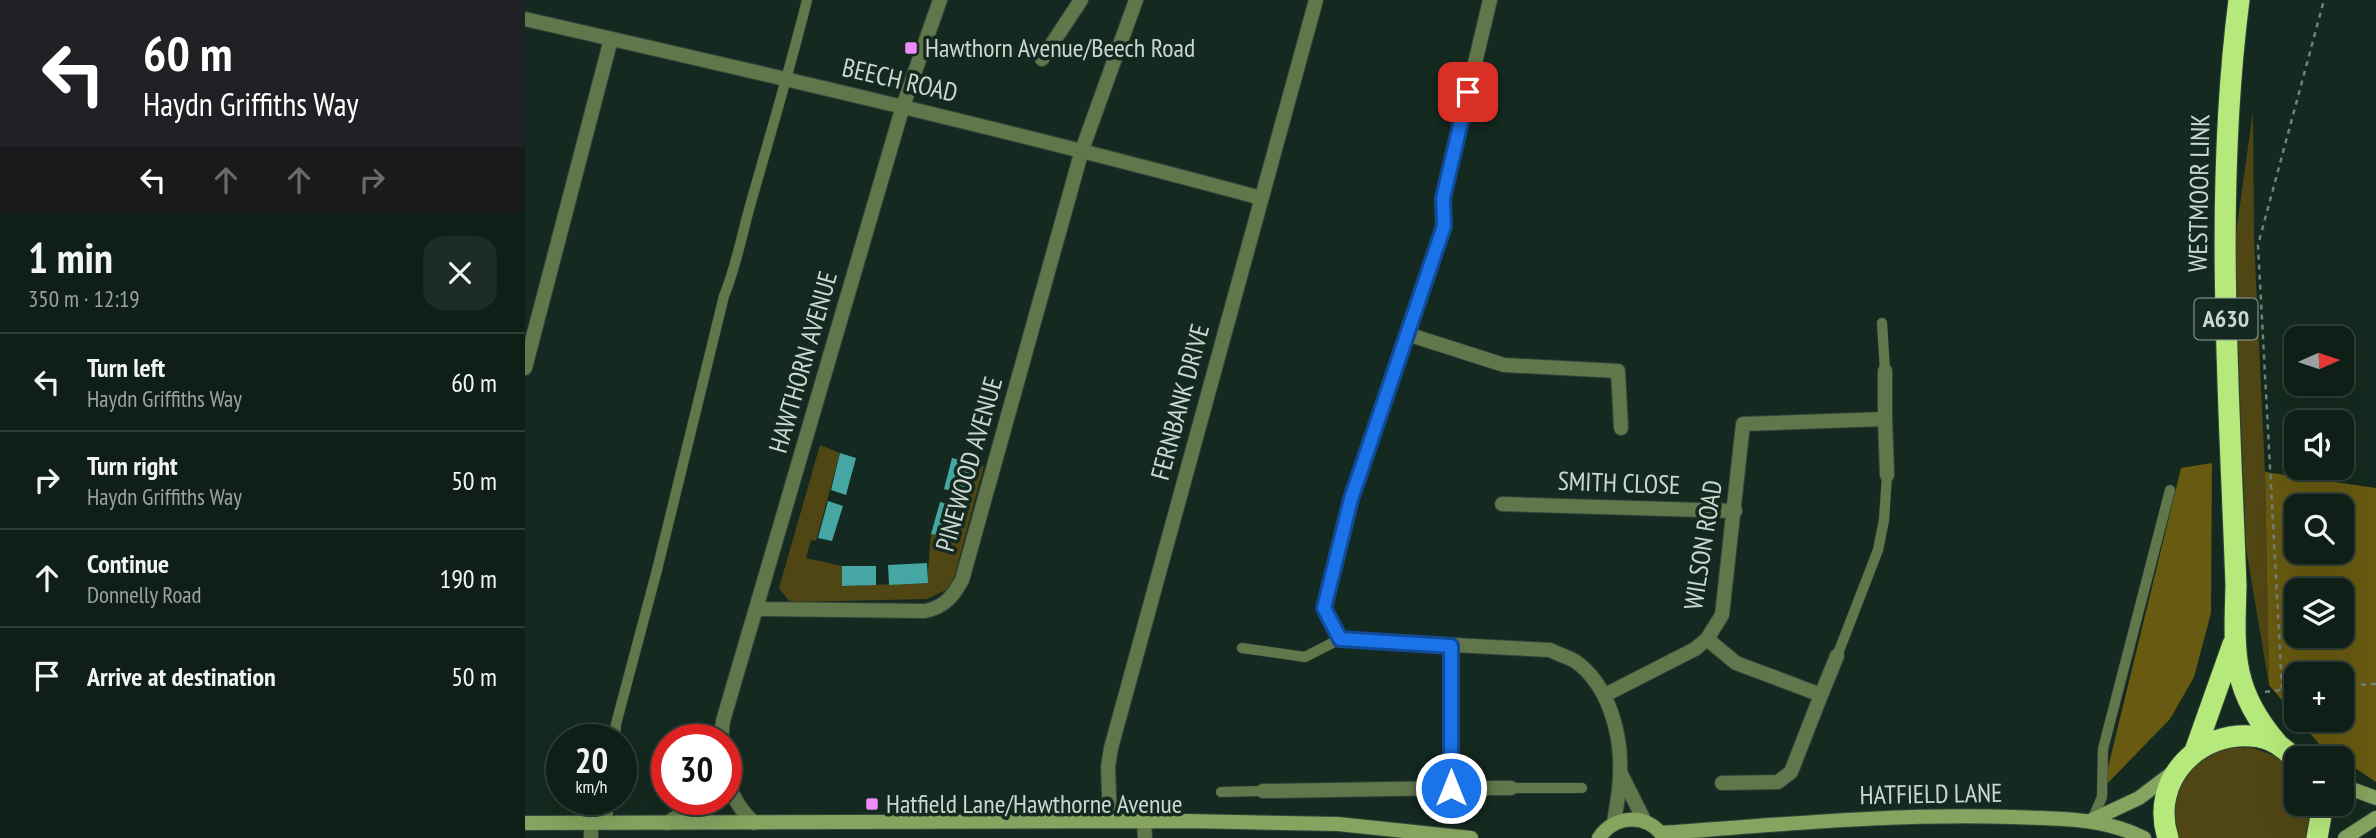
<!DOCTYPE html>
<meta charset="utf-8">
<style>
:root{--surface:#0f1f17;--page:#1d2c24;--text:#f1f3f6;--muted:#9ba2a1;--line:#2f3d36}
body{margin:0;font-family:"PT Sans Narrow",sans-serif;background:var(--page);color:var(--text);height:100vh;display:flex;flex-direction:column;font-size:26px;white-space:nowrap}
*{box-sizing:border-box;margin:0}
p{font-size:23px;color:var(--muted)}
.icon{flex:none;width:38px;height:38px;fill:none;stroke:currentColor;stroke-width:2;stroke-linecap:round;stroke-linejoin:round}
.map{position:relative;flex:1;overflow:hidden}
.panel{display:flex;flex-direction:column;background:var(--surface);width:525px}
.panel>*{flex:none}
.top-card{background:#202124;color:#fff;overflow:hidden}
.needle{width:46px;rotate:87deg}
.fabs{position:absolute;left:1759px;top:326px;display:grid;gap:14px}
.fabs a{display:grid;place-items:center;width:70px;height:70px;border-radius:14px;background:var(--surface);box-shadow:0 7px 28px #0002,0 0 0 2px var(--line);font-size:35px}
.speed{position:absolute;left:21px;top:724px;display:flex;gap:14px;font-size:35px;font-weight:700;text-align:center}
.speed>*{display:grid;place-content:center;width:91px;height:91px;border-radius:50%;background:var(--surface);box-shadow:0 7px 28px #0002,0 0 0 2px var(--line);line-height:1}
.speed small{font-size:18px;font-weight:400}
.speed .limit{border:10px solid #d22;background:#fff;color:#111}
.pin{position:absolute;display:grid;place-items:center;width:60px;height:60px;color:#fff;margin:-30px;border-radius:14px;box-shadow:0 4px 10px #0006}
.me{position:absolute;width:77px;margin:-38px;rotate:0deg;stroke-linejoin:round;filter:drop-shadow(0 0 5px #0008)}
.turn{display:flex;align-items:center;gap:24px;height:147px;padding:0 28px;font-size:32px}
.turn .icon{width:91px;height:91px;stroke-width:2.5}
.turn b{display:block;font-size:49px;line-height:60px}
.lanes{display:flex;align-items:center;height:66px;padding:0 28px;background:#0003;justify-content:center;gap:35px;direction:ltr}
.lanes .off{opacity:.35}
.round{display:grid;place-items:center;flex:none;width:74px;height:74px;border-radius:21px;background:var(--page)}
.headline{display:flex;align-items:center;justify-content:space-between;height:119px;padding:0 28px}
h1{font-size:42px;font-weight:600;line-height:52px}
ul{padding:0;list-style:none}
li{display:flex;align-items:center;gap:21px;height:98px;padding:0 28px;border-top:2px solid var(--line)}
li div{flex:1}
li b{display:block;font-size:26px}
li em{font-style:normal}
main{display:flex;flex:1;min-height:0}
.map>svg:first-child{display:block}
.green{fill:#504614}
.forest{fill:#685a11;fill-rule:evenodd}
.building{fill:#46a6a4}
.lines{fill:none;stroke-linecap:round;stroke-linejoin:round}
.lane-casing{stroke:#31453b;stroke-width:11}
.street-casing{stroke:#31453b;stroke-width:16}
.secondary-casing{stroke:#31453b;stroke-width:16}
.highway-casing{stroke:#31453b;stroke-width:23}
.path{stroke:#71827a;stroke-width:2.5;stroke-dasharray:5 5;stroke-linecap:butt}
.lane{stroke:#61764b;stroke-width:10}
.street{stroke:#61764b;stroke-width:14}
.secondary{stroke:#84a45f;stroke-width:14}
.highway{stroke:#b6e97b;stroke-width:21}
.route-casing{stroke:#114b97;stroke-width:18}
.route{stroke:#1a73e8;stroke-width:12}
.poi-dot{fill:#ed8cf9;stroke:#14291f;stroke-width:2.5}
.labels{text-anchor:middle;stroke-width:7;stroke-linejoin:round;paint-order:stroke}
.shield{fill:#14291f;stroke:#94a49c;stroke-width:2}
.shield-label{font-size:24px;font-weight:bold;fill:#cbd8d1}
.poi-label{font-size:26px;fill:#cbd8d1;stroke:#14291f;text-anchor:start}
.street-label{font-size:26px;fill:#cbd8d1;stroke:#14291f}
</style>
<main>
<section class="panel">
<div class="top-card">
<div class="turn"><svg class="icon" aria-label="left" viewBox="0 0 24 24"><path d="M17 20v-9H6M10 6l-5 5 5 5"/></svg><div><b>60 m</b>Haydn Griffiths Way</div></div>
<div class="lanes"><svg class="icon" aria-label="left" viewBox="0 0 24 24"><path d="M17 20v-9H6M10 6l-5 5 5 5"/></svg><svg class="icon off" aria-label="ahead" viewBox="0 0 24 24"><path d="M12 20V5M6 11l6-6 6 6"/></svg><svg class="icon off" aria-label="ahead" viewBox="0 0 24 24"><path d="M12 20V5M6 11l6-6 6 6"/></svg><svg class="icon off" aria-label="right" viewBox="0 0 24 24"><path d="M7 20v-9h11M14 6l5 5-5 5"/></svg></div>
</div>
<div class="headline"><div><h1>1 min</h1><p>350 m · 12:19</p></div><a class="round"><svg class="icon" aria-label="close" viewBox="0 0 24 24"><path d="M6 6l12 12M18 6L6 18"/></svg></a></div>
<ul>
<li><svg class="icon" aria-label="left" viewBox="0 0 24 24"><path d="M17 20v-9H6M10 6l-5 5 5 5"/></svg><div><b>Turn left</b><p>Haydn Griffiths Way</p></div><em>60 m</em></li>
<li><svg class="icon" aria-label="right" viewBox="0 0 24 24"><path d="M7 20v-9h11M14 6l5 5-5 5"/></svg><div><b>Turn right</b><p>Haydn Griffiths Way</p></div><em>50 m</em></li>
<li><svg class="icon" aria-label="ahead" viewBox="0 0 24 24"><path d="M12 20V5M6 11l6-6 6 6"/></svg><div><b>Continue</b><p>Donnelly Road</p></div><em>190 m</em></li>
<li><svg class="icon" aria-label="arrive" viewBox="0 0 24 24"><path d="M6 21V4h12l-3 4 3 4H6"/></svg><div><b>Arrive at destination</b></div><em>50 m</em></li>
</ul>
</section>
<div class="map">
<svg width="1851" height="838" viewBox="0 0 1851 838">
<rect width="100%" height="100%" fill="#14291f"/>
<path class="green" d="M 1728,111 L 1729,240 L 1740,472 L 1744,685 L 1721,548 L 1709,248 Z
M 295,445 L 315,453 L 291,541 L 286,540 L 281,558 L 317,566 L 317,586 L 402,583 L 406,534 L 426,537 L 447,463 L 459,466 L 429,578 L 421,590 L 402,599 L 269,602 L 263,600 L 254,588 Z
M 1725,747 C 1739,752 1763,758 1770,774 C 1773,782 1771,794 1771,803 L 1783,803 L 1785,812 L 1781,838 L 1651,838 C 1643,799 1658,756 1702,748 C 1709,747 1717,748 1725,747 Z"/>
<path class="forest" d="M 1687,463 L 1686,613 L 1669,677 L 1645,719 L 1578,788 L 1656,468 Z
M 1740,472 L 1851,488 L 1851,782 L 1795,745 L 1773,719 L 1816,719 L 1816,674 L 1771,674 L 1771,717 L 1744,685 ZM 1771,506 L 1816,506 L 1816,551 L 1771,551 ZM 1771,590 L 1816,590 L 1816,635 L 1771,635 Z"/>
<path class="building" d="M 315,453 L 331,458 L 321,495 L 306,490 Z
M 427,458 L 447,463 L 438,495 L 419,489 Z
M 303,501 L 318,506 L 307,541 L 293,538 Z
M 415,502 L 435,507 L 425,537 L 406,534 Z
M 402,563 L 403,583 L 364,585 L 363,565 Z
M 317,566 L 351,566 L 351,585 L 317,586 Z"/>
<g class="lines">
<g class="lane-casing">
<path id="lane" d="M 1357,323 L 1360,371
M 717,648 L 780,657 L 815,639
M 1312,656 L 1353,550 L 1359,520 L 1362,475
M 90,740 L 91,724 L 132,570 L 199,296 C 213,262 218,227 229,192 C 247,128 266,65 282,0
M 986,788 L 1057,788
M 696,792 L 738,791
M 1567,820 L 1577,797 L 1578,749 L 1645,490
M 82,823 L 84,800"/>
</g>
<g class="street-casing">
<path id="street" d="M 965,0 L 918,198 L 919,226 L 826,499 L 799,608 L 815,639 L 1025,650 C 1033,654 1043,657 1050,661 C 1084,685 1097,735 1095,774 C 1095,791 1091,807 1089,823
M 0,19 C 246,75 492,132 736,198
M 517,59 L 556,0
M 882,334 L 979,365 L 1093,371 L 1096,428
M 0,368 L 86,39
M 1360,371 L 1360,419
M 977,504 L 1210,511
M 231,609 L 400,611 C 420,607 428,596 437,580 L 557,150 L 611,0
M 1182,639 L 1211,663 L 1296,695 L 1266,772 L 1253,782 L 1197,783
M 926,646 L 926,788 L 986,788
M 1080,695 L 1170,649 L 1182,639 L 1197,615 L 1218,424 L 1360,419 L 1362,475
M 1296,695 L 1312,656
M 196,740 L 198,721 L 378,106 L 415,0
M 1096,774 L 1120,822
M 201,776 C 206,795 214,809 229,823
M 738,791 L 926,788
M 585,820 L 583,767 L 586,748 L 791,0
M 619,821 L 620,838
M 142,823 L 155,815 L 171,800
M 66,838 L 66,823"/>
</g>
<g class="secondary-casing">
<path id="secondary" d="M 1816,785 L 1851,798
M 1567,820 L 1614,798 L 1647,773
M 0,823 L 660,821 L 813,824 L 946,838
M 1136,833 C 1253,825 1371,813 1489,817 C 1536,819 1576,817 1619,838
M 1074,838 C 1089,814 1124,813 1139,838
M 1820,838 L 1851,818"/>
</g>
<g class="highway-casing">
<path id="highway" d="M 1714,0 C 1689,194 1704,390 1711,586 C 1709,652 1706,690 1752,743
M 1670,751 L 1708,644
M 1643,838 C 1624,780 1675,727 1734,737 C 1749,739 1760,750 1771,759
M 1792,838 L 1797,810 L 1796,803"/>
</g>
<path class="path" d="M 1816,686 L 1851,684
M 1757,689 L 1733,245 L 1799,0
M 1740,692 L 1771,688"/>
<use href="#lane" class="lane"/>
<use href="#street" class="street"/>
<use href="#secondary" class="secondary"/>
<use href="#highway" class="highway"/>
</g>
<g class="lines">
<g class="route-casing">
<path id="route" d="M 926,788 L 926,646 L 815,639 L 799,608 L 826,499 L 919,226 L 918,198 L 943,92"/>
</g>
<use href="#route" class="route"/>
</g>
<g class="poi-dot">
<rect x="379" y="41" width="14" height="14" rx="3.5"/>
<rect x="340" y="797" width="14" height="14" rx="3.5"/>
</g>
<g class="labels">
<rect class="shield" x="1669.5" y="298.5" width="63" height="41" rx="5"/>
<g class="shield-label">
<text x="1701" y="327">A630</text>
</g>
<g class="poi-label">
<text x="400" y="57">Hawthorn Avenue/Beech Road</text>
<text x="361" y="813">Hatfield Lane/Hawthorne Avenue</text>
</g>
<g class="street-label">
<text transform="translate(375 80) rotate(13)" y="9">BEECH ROAD</text>
<text transform="translate(1674 193) rotate(-89)" y="9">WESTMOOR LINK</text>
<text transform="translate(278 362) rotate(-74)" y="9">HAWTHORN AVENUE</text>
<text transform="translate(655 402) rotate(-75)" y="9">FERNBANK DRIVE</text>
<text transform="translate(444 464) rotate(-74)" y="9">PINEWOOD AVENUE</text>
<text transform="translate(1094 483) rotate(2)" y="9">SMITH CLOSE</text>
<text transform="translate(1178 545) rotate(-81)" y="9">WILSON ROAD</text>
<text transform="translate(1406 794) rotate(-1)" y="9">HATFIELD LANE</text>
</g>
</g>
</svg>
<div class="fabs">
<a><svg class="needle" viewBox="-14 -14 28 28"><path d="M0-13l5 13h-10z" fill="#e53935"/><path d="M0 13l5-13h-10z" fill="#9ba2a1"/></svg></a>
<a><svg class="icon" aria-label="sound" viewBox="0 0 24 24"><path d="M4 9h4l5-4v14l-5-4H4zM17 9q2 3 0 6"/></svg></a>
<a><svg class="icon" aria-label="search" viewBox="0 0 24 24"><circle cx="10" cy="10" r="6"/><path d="M15 15l6 6"/></svg></a>
<a><svg class="icon" aria-label="layers" viewBox="0 0 24 24"><path d="M12 4l9 5-9 5-9-5zM3 14l9 5 9-5"/></svg></a>
<a>+</a>
<a>−</a>
</div>
<div class="speed"><div>20<small>km/h</small></div><div class="limit">30</div></div>
<div class="pin" style="left:943px;top:92px;background:#d93025"><svg class="icon" aria-label="arrive" viewBox="0 0 24 24"><path d="M6 21V4h12l-3 4 3 4H6"/></svg></div>
<svg class="me" style="left:926px;top:788px" viewBox="-20 -20 40 40"><circle r="17" fill="#1a73e8" stroke="#fff" stroke-width="3"/><path d="M0-11L8 9 0 5-8 9z" fill="#fff"/></svg>
</div>
</main>
